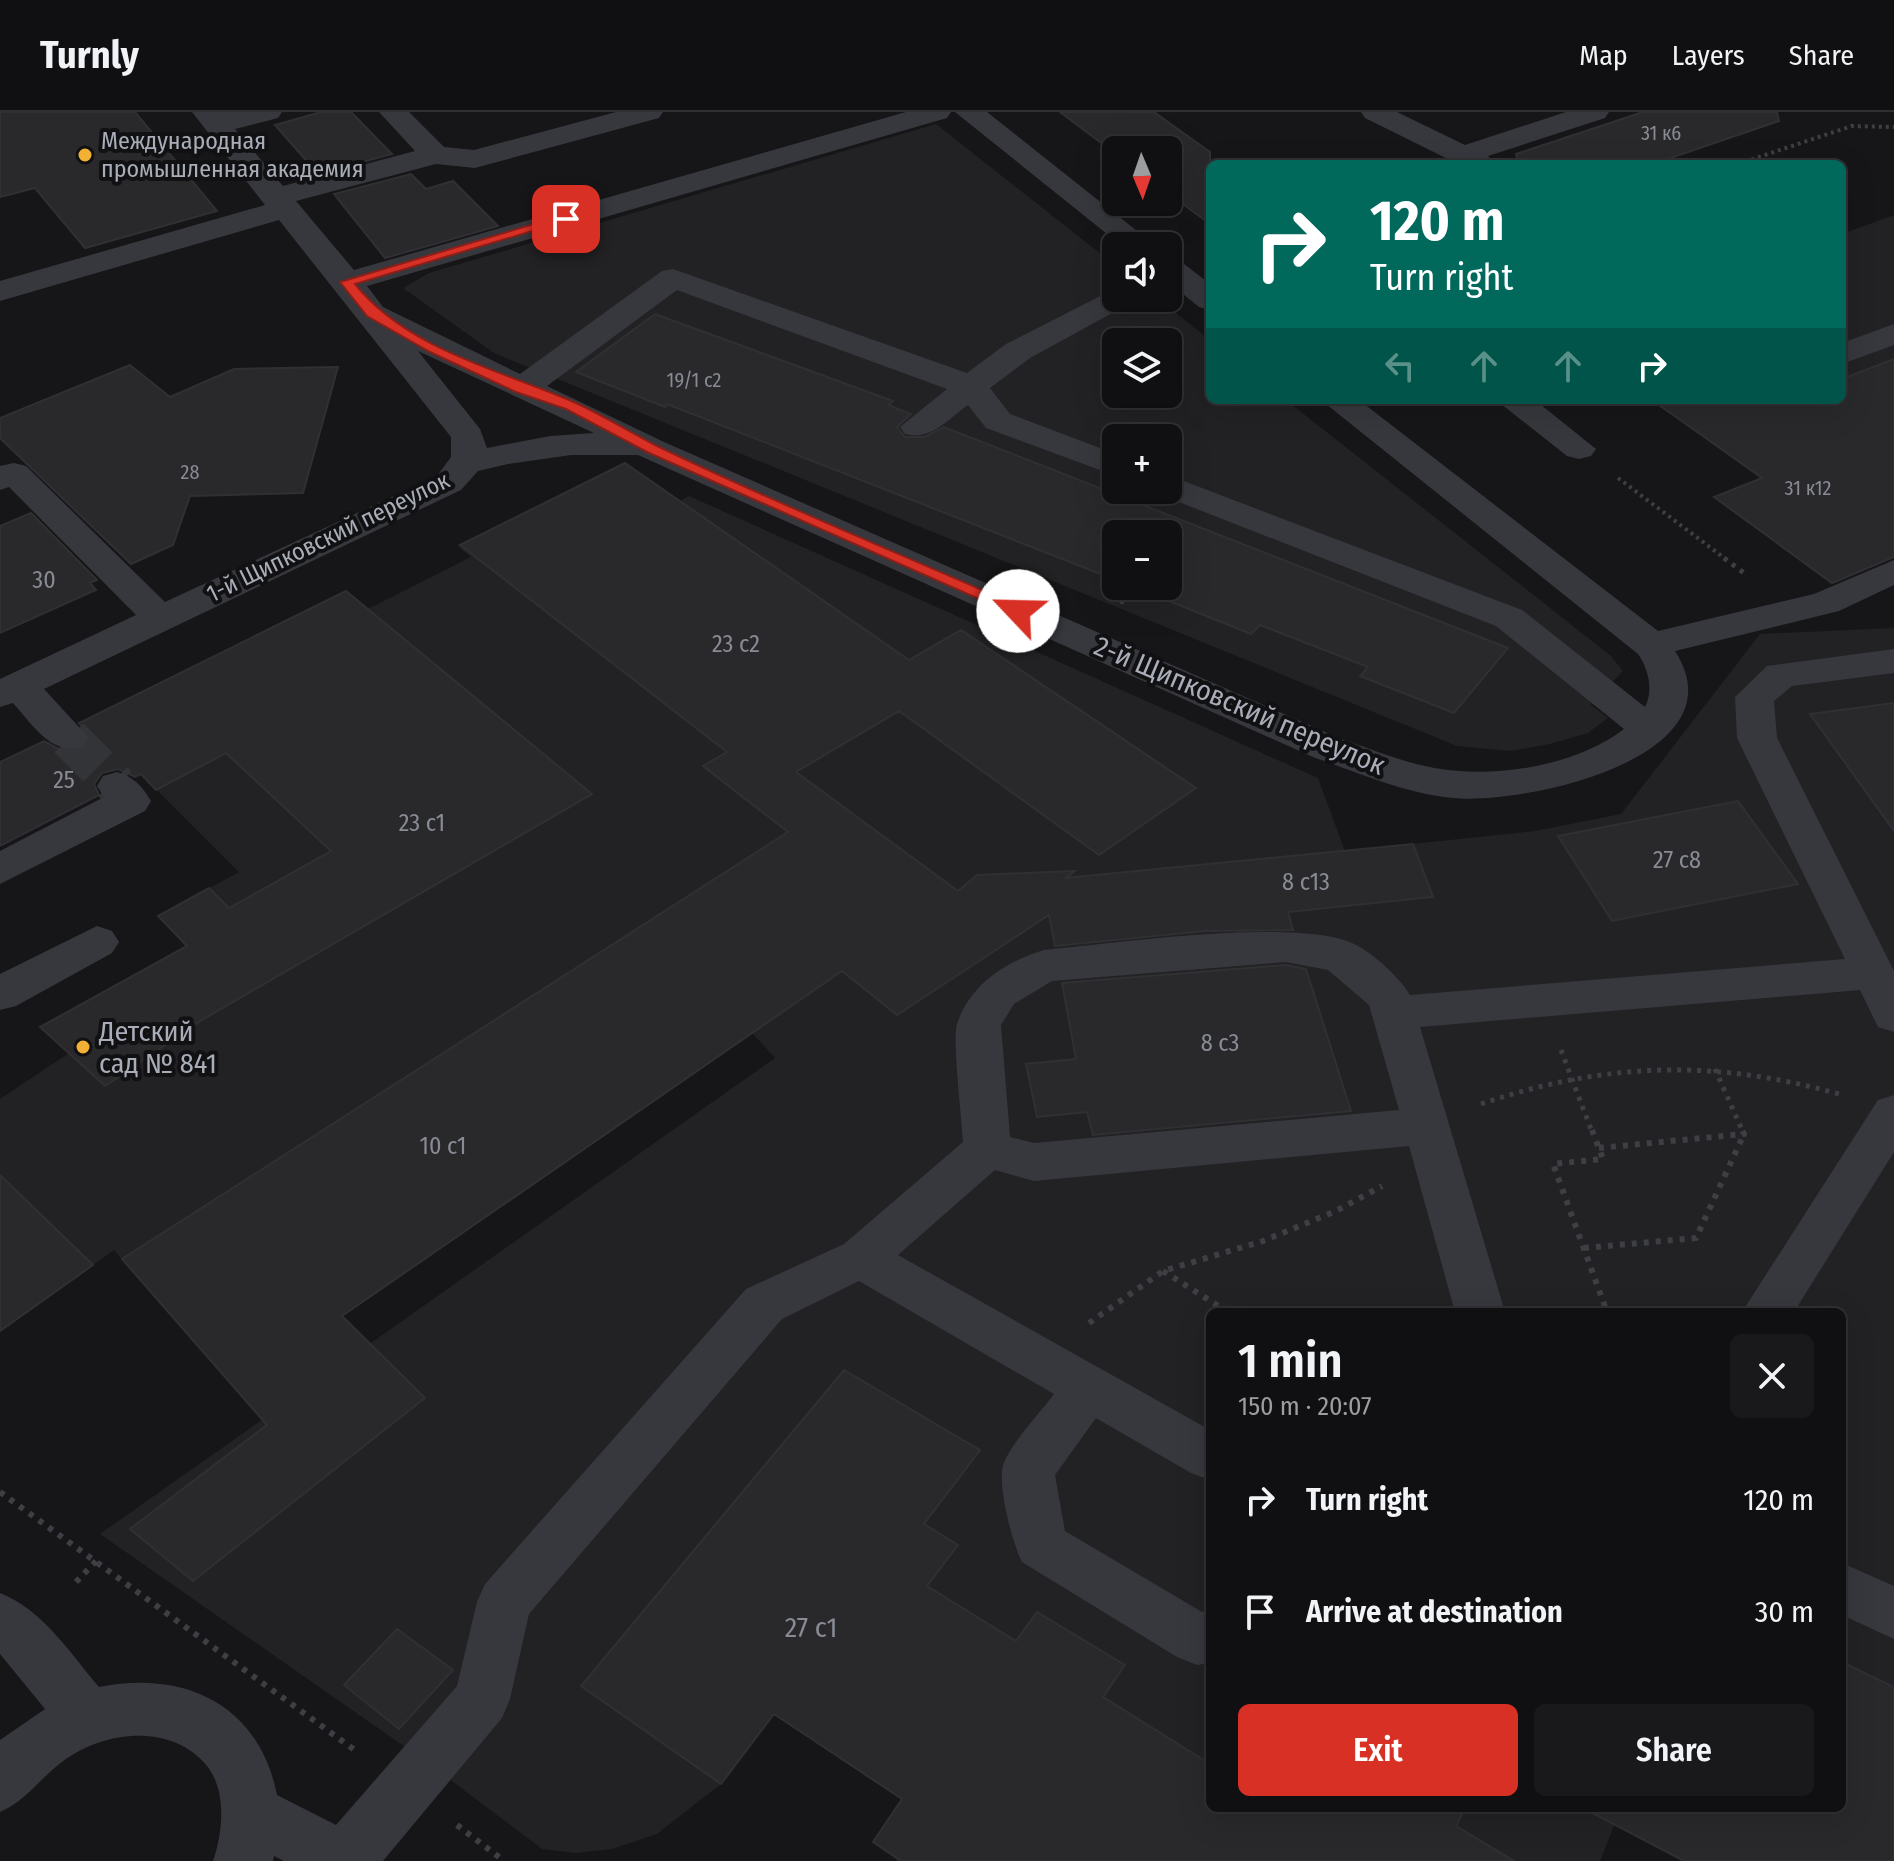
<!DOCTYPE html>
<meta charset="utf-8">
<style>
:root{--surface:#101012;--page:#19191b;--text:#f1f3f6;--muted:#9c9d9f;--line:#303032;--accent:#d93025}
body{margin:0;font-family:"Fira Sans Condensed",sans-serif;background:var(--page);color:var(--text);height:100vh;display:flex;flex-direction:column;font-size:30px;white-space:nowrap}
*{box-sizing:border-box;margin:0}
p{font-size:26px;color:var(--muted)}
.icon{flex:none;width:44px;height:44px;fill:none;stroke:currentColor;stroke-width:2;stroke-linecap:round;stroke-linejoin:round}
.map{position:relative;flex:1;overflow:hidden}
.side{position:absolute;left:1206px;top:1196px;width:640px;height:504px;display:flex;flex-direction:column;background:var(--surface);border-radius:12px;box-shadow:0 8px 32px #0002,0 0 0 2px var(--line)}
.side>*{flex:none}
.top-card{position:absolute;left:1206px;top:48px;width:640px;height:244px;border-radius:12px;box-shadow:0 8px 32px #0002,0 0 0 2px var(--line);background:#00695c;color:#fff;overflow:hidden}
.needle{width:52px;rotate:178deg}
.controls{position:absolute;left:1102px;top:24px;display:grid;gap:16px}
.controls a{display:grid;place-items:center;width:80px;height:80px;border-radius:12px;background:var(--surface);box-shadow:0 8px 32px #0002,0 0 0 2px var(--line);font-size:40px}
.pin{position:absolute;display:grid;place-items:center;width:68px;height:68px;color:#fff;margin:-34px;border-radius:16px;box-shadow:0 4px 12px #0006}
.me{position:absolute;width:88px;margin:-44px;rotate:294deg;stroke-linejoin:round;filter:drop-shadow(0 0 6px #0008)}
.turn{display:flex;align-items:center;gap:28px;height:168px;padding:0 32px;font-size:36px}
.turn .icon{width:104px;height:104px;stroke-width:2.5}
.turn b{display:block;font-size:56px;line-height:68px}
.lanes{display:flex;align-items:center;height:76px;padding:0 32px;background:#0003;justify-content:center;gap:40px;direction:ltr}
.lanes .off{opacity:.35}
.round{display:grid;place-items:center;flex:none;width:84px;height:84px;border-radius:12px;background:var(--page)}
.overview{display:flex;align-items:center;justify-content:space-between;height:136px;padding:0 32px}
h1{font-size:48px;font-weight:600;line-height:60px}
.button{display:flex;gap:16px;margin-top:auto;padding:16px 32px}
.button a{flex:1;height:92px;border-radius:12px;background:var(--accent);color:#fff;font-size:32px;font-weight:600;line-height:92px;text-align:center}
.button a+a{background:var(--page);color:var(--text)}
ul{padding:0;list-style:none}
li{display:flex;align-items:center;gap:24px;height:112px;padding:0 32px}
li div{flex:1}
li b{display:block;font-size:30px}
li em{font-style:normal}
header{display:flex;align-items:center;gap:48px;box-sizing:border-box;height:112px;padding:0 40px;background:var(--surface);border-bottom:2px solid var(--line)}
header strong{font-size:38px}
nav{display:flex;gap:44px;margin-inline-start:auto;font-size:28px}
.map>svg:first-child{display:block}
.built{fill:#222225;fill-rule:evenodd}
.building{fill:#29292c;stroke:#303034;stroke-width:2}
.lines{fill:none;stroke-linecap:round;stroke-linejoin:round}
.minor-tunnel{stroke:#333438;stroke-width:41;stroke-dasharray:41 21;stroke-linecap:butt}
.path-far2{stroke:#3d3f44;stroke-width:4;stroke-dasharray:3 4;stroke-linecap:butt}
.path-far1{stroke:#3d3f44;stroke-width:5;stroke-dasharray:4 6;stroke-linecap:butt}
.path{stroke:#3d3f44;stroke-width:6;stroke-dasharray:5 7;stroke-linecap:butt}
.minor{fill:#37383d;fill-rule:evenodd}
.route{fill:#d93025;stroke:#8d1f18;stroke-width:2}
.poi-dot{fill:#f2b134;stroke:#111113;stroke-width:3}
.labels{text-anchor:middle;stroke-width:8;stroke-linejoin:round;paint-order:stroke}
.far-number-label{font-size:20px;fill:#888b94}
.far-poi-label{font-size:24px;fill:#a8adb8;stroke:#111113;text-anchor:start}
.far-street-label{font-size:24px;fill:#a8adb8;stroke:#111113}
.number-label{font-size:24px;fill:#888b94}
.street-label{font-size:28px;fill:#a8adb8;stroke:#111113}
.poi-label{font-size:28px;fill:#a8adb8;stroke:#111113;text-anchor:start}
.near-number-label{font-size:28px;fill:#888b94}
</style>
<header>
<strong>Turnly</strong>
<nav><a>Map</a><a>Layers</a><a>Share</a></nav>
</header>
<div class="map">
<svg width="1894" height="1749" viewBox="0 0 1894 1749">
<rect width="100%" height="100%" fill="#161618"/>
<path class="built" d="M 936,12 L 1116,154 L 1116,186 L 1157,186 L 1210,228 L 1210,288 L 1286,288 L 1611,544 L 1623,559 L 1590,592 L 1608,606 L 1588,621 L 1550,632 L 1511,639 L 1457,634 L 494,241 L 403,176 L 429,161 ZM 1116,230 L 1168,230 L 1168,282 L 1116,282 ZM 1116,326 L 1168,326 L 1168,378 L 1116,378 ZM 1116,422 L 1168,422 L 1168,474 L 1116,474 Z
M 1894,103 L 1894,332 L 1842,288 L 1842,122 Z
M 625,350 L 680,389 L 689,384 L 1318,666 L 1345,739 L 1535,719 L 1621,702 L 1760,522 L 1894,516 L 1894,1575 L 1842,1550 L 1842,1200 L 1210,1200 L 1210,1696 L 1621,1696 L 1600,1749 L 896,1749 L 897,1746 L 873,1730 L 901,1687 L 774,1602 L 721,1672 L 657,1722 L 612,1737 L 576,1741 L 542,1737 L 428,1651 L 100,1422 L 775,946 L 752,921 L 836,689 L 122,1147 L 114,1138 L 93,1153 L 0,1063 L 0,987 L 69,941 L 104,880 L 186,834 L 158,804 L 239,760 L 87,608 L 346,479 L 368,497 L 471,445 L 458,434 Z"/>
<path class="building" d="M 0,0 L 135,0 L 217,99 L 85,136 L 35,76 L 0,85 Z
M 321,0 L 351,0 L 392,42 L 318,62 L 275,13 Z
M 1060,0 L 1154,0 L 1210,40 L 1210,112 L 1168,81 L 1168,38 L 1116,38 L 1116,42 Z
M 1643,0 L 1777,0 L 1779,9 L 1653,52 L 1518,52 L 1516,42 Z
M 411,62 L 426,77 L 453,69 L 498,114 L 385,146 L 334,82 Z
M 655,202 L 893,289 L 888,293 L 911,302 L 897,315 L 905,325 L 924,325 L 944,315 L 1508,536 L 1454,601 L 1360,564 L 1368,555 L 1260,513 L 1251,522 L 1132,474 L 1168,474 L 1168,422 L 1116,422 L 1116,468 L 667,292 L 665,295 L 576,260 Z
M 1894,247 L 1894,445 L 1832,471 L 1714,385 L 1762,366 L 1652,288 L 1842,288 L 1842,267 Z
M 130,253 L 170,285 L 234,257 L 338,255 L 303,381 L 190,384 L 173,433 L 131,452 L 0,326 L 0,306 Z
M 625,351 L 909,548 L 961,518 L 1196,676 L 1099,743 L 899,599 L 796,660 L 958,779 L 977,763 L 1075,759 L 1066,766 L 1413,732 L 1433,785 L 1288,800 L 1293,818 L 1205,819 L 1055,834 L 1049,803 L 897,903 L 842,859 L 342,1204 L 425,1286 L 193,1469 L 130,1417 L 267,1313 L 122,1147 L 788,720 L 703,654 L 727,640 L 460,433 Z
M 31,401 L 97,468 L 90,471 L 96,478 L 0,521 L 0,414 Z
M 346,479 L 592,682 L 202,908 L 105,974 L 40,915 L 187,834 L 158,804 L 209,776 L 229,796 L 331,739 L 226,641 L 156,678 L 141,662 L 135,665 L 118,657 L 102,661 L 94,672 L 99,683 L 0,734 L 0,650 L 44,629 L 61,638 L 83,638 L 92,626 L 79,611 Z
M 1894,591 L 1894,719 L 1810,602 Z
M 1738,689 L 1798,772 L 1612,809 L 1558,724 Z
M 1286,853 L 1306,857 L 1351,999 L 1093,1023 L 1087,1000 L 1037,1005 L 1026,952 L 1076,947 L 1062,871 Z
M 0,1063 L 93,1153 L 0,1219 Z
M 844,1258 L 980,1338 L 924,1412 L 958,1433 L 927,1474 L 1016,1529 L 1037,1500 L 1125,1553 L 1103,1585 L 1210,1652 L 1210,1696 L 1465,1696 L 1456,1714 L 1514,1749 L 901,1749 L 873,1730 L 902,1687 L 774,1602 L 721,1672 L 581,1574 Z
M 397,1517 L 453,1558 L 399,1617 L 344,1573 Z
M 1842,1550 L 1894,1575 L 1894,1749 L 1684,1749 L 1583,1696 L 1842,1696 Z"/>
<g class="lines">
<path class="minor-tunnel" d="M 69,626 L 117,674"/>
<path class="path-far2" d="M 1738,52 L 1852,14 L 1894,15
M 1618,366 L 1727,448"/>
<path class="path-far1" d="M 1724,446 L 1744,461
M 1120,491 L 1137,476
M 1561,938 L 1592,1020
M 1715,957 L 1743,1020
M 1481,992 C 1605,950 1713,947 1839,982"/>
<path class="path" d="M 1592,1018 L 1603,1047 L 1553,1052 L 1607,1200
M 1599,1036 L 1744,1022 L 1742,1018
M 1584,1136 L 1696,1126 L 1744,1022
M 1163,1159 L 1228,1200
M 1089,1211 L 1163,1159 L 1263,1129 L 1336,1099 L 1382,1074
M 0,1380 L 356,1639
M 76,1470 L 96,1449
M 457,1713 L 504,1749"/>
<path class="minor" d="M 192,0 L 282,0 L 278,6 L 235,17 L 283,74 L 415,39 L 379,0 L 409,0 L 444,35 L 474,38 L 616,0 L 663,0 L 659,6 L 475,56 L 436,52 L 296,89 L 354,158 L 906,0 L 951,0 L 947,6 L 367,174 L 383,195 L 520,262 L 662,159 L 673,157 L 967,261 L 1006,232 L 1116,176 L 1116,186 L 1132,186 L 1127,193 L 1030,246 L 990,276 L 1010,302 L 1116,342 L 1116,364 L 986,316 L 968,293 C 948,307 931,329 905,322 L 900,315 L 947,277 L 677,178 L 547,274 L 664,330 L 1341,627 C 1374,638 1407,652 1441,657 C 1499,666 1577,653 1624,617 L 1496,514 L 1156,381 L 1153,378 L 1168,378 L 1168,363 L 1522,498 L 1645,595 C 1654,578 1648,556 1638,542 L 1321,288 L 1359,288 L 1658,519 L 1814,482 L 1894,448 L 1894,473 L 1839,499 L 1675,539 C 1744,646 1523,693 1454,686 C 1406,682 1359,661 1313,645 L 638,343 L 571,343 L 508,352 L 478,359 L 461,378 L 44,577 L 89,626 L 83,635 C 51,644 33,613 13,591 L 0,595 L 0,567 L 136,503 L 9,375 L 0,378 L 0,354 L 14,351 L 26,354 L 165,490 L 437,364 L 451,345 L 451,325 L 279,108 L 0,189 L 0,169 L 265,93 ZM 418,239 L 594,321 L 550,324 L 487,336 L 480,317 Z
M 955,0 L 987,0 L 1156,134 L 1122,134 Z
M 1361,0 L 1397,0 L 1465,33 L 1566,0 L 1609,0 L 1605,6 L 1488,44 L 1496,52 L 1458,52 L 1365,6 Z
M 1168,146 L 1179,148 L 1210,172 L 1210,198 L 1199,195 L 1168,170 Z
M 1894,212 L 1894,233 L 1842,252 L 1842,231 Z
M 1496,288 L 1535,288 L 1596,337 L 1591,344 L 1579,347 L 1567,344 Z
M 1894,537 L 1894,561 L 1792,574 L 1774,589 L 1777,626 L 1894,859 L 1894,920 L 1878,915 L 1860,878 L 1420,915 L 1505,1200 L 1455,1200 L 1409,1034 L 1034,1069 L 995,1058 L 898,1143 L 1210,1318 L 1210,1368 L 1191,1361 L 1096,1306 L 1055,1363 L 1065,1419 L 1202,1500 L 1210,1499 L 1210,1551 L 1197,1553 L 1177,1545 L 1022,1450 C 1012,1430 1000,1382 1002,1359 C 1003,1339 1042,1299 1054,1282 L 859,1169 L 782,1207 L 529,1502 L 510,1587 L 502,1606 L 383,1749 L 284,1749 L 274,1744 L 273,1749 L 213,1749 C 223,1721 227,1679 207,1654 C 171,1610 103,1619 62,1650 C 39,1667 26,1689 0,1700 L 0,1628 L 45,1597 L 0,1542 L 0,1481 C 43,1498 70,1541 99,1575 C 184,1558 259,1592 277,1683 L 336,1713 L 457,1574 L 477,1490 L 485,1472 L 746,1177 L 844,1132 L 963,1030 C 962,1007 952,928 957,912 C 970,872 1007,849 1044,838 C 1111,832 1303,804 1356,833 C 1374,842 1400,866 1410,883 L 1845,847 L 1737,626 L 1735,585 L 1767,554 ZM 1286,850 L 1328,858 L 1369,893 L 1399,998 L 1034,1031 L 1010,1025 L 1001,913 L 1014,892 L 1052,869 Z
M 117,660 C 134,665 142,674 151,689 L 145,699 L 0,772 L 0,739 L 104,685 L 97,674 L 103,664 Z
M 97,814 L 112,819 L 119,830 L 112,841 L 16,894 L 0,898 L 0,862 Z
M 1894,983 L 1894,1040 L 1794,1200 L 1742,1200 L 1878,988 Z
M 1842,1451 L 1894,1474 L 1894,1527 L 1842,1503 Z"/>
</g>
<path class="route" d="M 561,104 L 572,107 L 355,172 C 408,238 501,258 576,291 C 604,304 630,320 657,334 C 777,392 901,442 1023,496 L 1023,502 L 1013,502 L 647,340 L 566,297 L 516,280 L 430,240 L 367,204 L 340,170 Z"/>
<g class="poi-dot">
<circle cx="85" cy="43" r="8"/>
<circle cx="83" cy="935" r="8"/>
</g>
<g class="labels">
<g class="far-number-label">
<text x="1661" y="28">31 к6</text>
<text x="694" y="275">19/1 с2</text>
<text x="190" y="367">28</text>
<text x="1808" y="383">31 к12</text>
</g>
<g class="far-poi-label">
<text x="101" y="37">Международная<tspan x="101" dy="28">промышленная академия</tspan></text>
</g>
<g class="far-street-label">
<text transform="translate(328 425) rotate(-26)" y="8">1-й Щипковский переулок</text>
</g>
<g class="number-label">
<text x="44" y="476">30</text>
<text x="736" y="540">23 с2</text>
<text x="64" y="676">25</text>
<text x="422" y="719">23 с1</text>
<text x="1677" y="756">27 с8</text>
<text x="1306" y="778">8 с13</text>
<text x="1220" y="939">8 с3</text>
<text x="443" y="1042">10 с1</text>
</g>
<g class="street-label">
<text transform="translate(1240 593) rotate(23)" y="10">2-й Щипковский переулок</text>
</g>
<g class="poi-label">
<text x="99" y="929">Детский<tspan x="99" dy="32">сад № 841</tspan></text>
</g>
<g class="near-number-label">
<text x="811" y="1525">27 с1</text>
</g>
</g>
</svg>
<div class="controls">
<a><svg class="needle" viewBox="-14 -14 28 28"><path d="M0-13l5 13h-10z" fill="#e53935"/><path d="M0 13l5-13h-10z" fill="#9c9d9f"/></svg></a>
<a><svg class="icon" aria-label="sound" viewBox="0 0 24 24"><path d="M4 9h4l5-4v14l-5-4H4zM17 9q2 3 0 6"/></svg></a>
<a><svg class="icon" aria-label="layers" viewBox="0 0 24 24"><path d="M12 4l9 5-9 5-9-5zM3 14l9 5 9-5"/></svg></a>
<a>+</a>
<a>−</a>
</div>
<div class="pin" style="left:566px;top:107px;background:#d93025"><svg class="icon" aria-label="arrive" viewBox="0 0 24 24"><path d="M6 21V4h12l-3 4 3 4H6"/></svg></div>
<svg class="me" style="left:1018px;top:499px" viewBox="-20 -20 40 40"><circle r="19" fill="#fff"/><path d="M0-13L10 11 0 6-10 11z" fill="#d93025"/></svg>
<div class="top-card">
<div class="turn"><svg class="icon" aria-label="right" viewBox="0 0 24 24"><path d="M7 20v-9h11M14 6l5 5-5 5"/></svg><div><b>120 m</b>Turn right</div></div>
<div class="lanes"><svg class="icon off" aria-label="left" viewBox="0 0 24 24"><path d="M17 20v-9H6M10 6l-5 5 5 5"/></svg><svg class="icon off" aria-label="ahead" viewBox="0 0 24 24"><path d="M12 20V5M6 11l6-6 6 6"/></svg><svg class="icon off" aria-label="ahead" viewBox="0 0 24 24"><path d="M12 20V5M6 11l6-6 6 6"/></svg><svg class="icon" aria-label="right" viewBox="0 0 24 24"><path d="M7 20v-9h11M14 6l5 5-5 5"/></svg></div>
</div>
<section class="side">
<div class="overview"><div><h1>1 min</h1><p>150 m · 20:07</p></div><a class="round"><svg class="icon" aria-label="close" viewBox="0 0 24 24"><path d="M6 6l12 12M18 6L6 18"/></svg></a></div>
<ul>
<li><svg class="icon" aria-label="right" viewBox="0 0 24 24"><path d="M7 20v-9h11M14 6l5 5-5 5"/></svg><div><b>Turn right</b></div><em>120 m</em></li>
<li><svg class="icon" aria-label="arrive" viewBox="0 0 24 24"><path d="M6 21V4h12l-3 4 3 4H6"/></svg><div><b>Arrive at destination</b></div><em>30 m</em></li>
</ul>
<div class="button"><a>Exit</a><a>Share</a></div>
</section>
</div>
